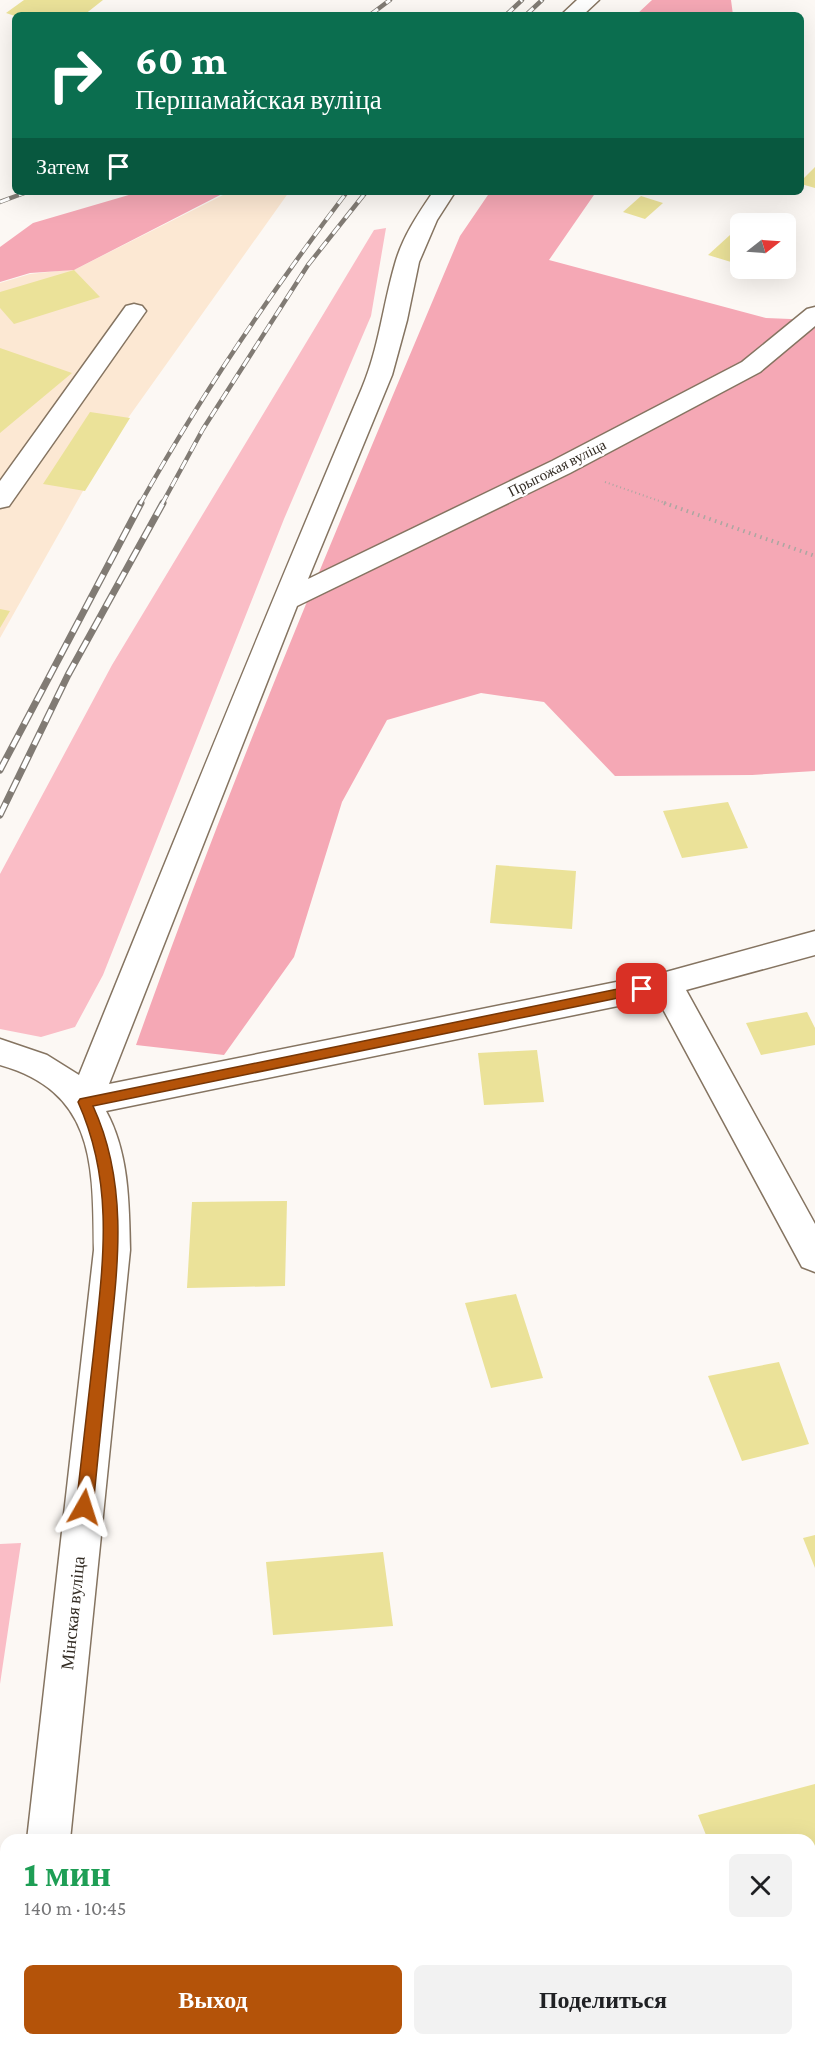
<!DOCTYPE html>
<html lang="ru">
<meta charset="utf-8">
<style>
:root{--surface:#fff;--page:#f2f2f2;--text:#202124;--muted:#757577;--accent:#b45309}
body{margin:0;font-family:"Crimson Pro",serif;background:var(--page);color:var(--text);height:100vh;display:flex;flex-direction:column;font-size:22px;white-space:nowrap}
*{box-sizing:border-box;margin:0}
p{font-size:20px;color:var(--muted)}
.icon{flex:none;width:33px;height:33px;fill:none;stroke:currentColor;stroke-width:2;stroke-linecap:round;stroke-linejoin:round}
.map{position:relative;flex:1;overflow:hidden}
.drawer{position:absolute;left:0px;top:1834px;width:816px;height:212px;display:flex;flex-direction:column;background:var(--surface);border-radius:18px 18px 0 0;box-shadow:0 6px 24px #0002}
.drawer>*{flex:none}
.hud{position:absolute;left:12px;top:12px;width:792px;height:183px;border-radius:9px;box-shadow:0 6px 24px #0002;background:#0b6e4f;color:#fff;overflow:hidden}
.needle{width:39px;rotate:73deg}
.controls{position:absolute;left:730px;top:213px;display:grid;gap:12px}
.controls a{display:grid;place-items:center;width:66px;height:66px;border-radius:9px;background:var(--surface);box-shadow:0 6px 24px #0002;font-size:30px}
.pin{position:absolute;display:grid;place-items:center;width:51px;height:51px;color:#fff;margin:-26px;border-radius:12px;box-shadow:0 3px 9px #0006}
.me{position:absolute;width:66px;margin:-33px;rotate:6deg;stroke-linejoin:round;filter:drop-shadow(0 0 4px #0008)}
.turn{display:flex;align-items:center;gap:21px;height:126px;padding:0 24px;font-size:27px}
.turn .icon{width:78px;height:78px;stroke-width:2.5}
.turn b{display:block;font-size:42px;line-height:51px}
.then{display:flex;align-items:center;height:57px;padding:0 24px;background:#0003;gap:12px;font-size:22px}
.round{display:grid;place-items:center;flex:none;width:63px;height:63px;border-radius:9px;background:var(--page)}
.headline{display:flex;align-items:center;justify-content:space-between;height:102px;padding:0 24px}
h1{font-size:36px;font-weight:800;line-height:45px;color:#1e9e55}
.cta{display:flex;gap:12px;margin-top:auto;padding:12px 24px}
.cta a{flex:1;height:69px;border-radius:9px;background:var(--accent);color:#fff;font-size:24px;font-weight:800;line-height:69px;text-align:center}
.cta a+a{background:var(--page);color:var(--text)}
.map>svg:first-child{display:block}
.built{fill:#fce8d3}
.green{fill:#fabdc6}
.forest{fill:#f5a8b5}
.building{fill:#ebe299}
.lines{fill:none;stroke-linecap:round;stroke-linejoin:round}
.minor-casing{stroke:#857461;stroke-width:3}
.path-far1{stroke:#aca6a1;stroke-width:2;stroke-dasharray:1 3;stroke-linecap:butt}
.path{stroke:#aca6a1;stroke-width:4;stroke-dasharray:1.5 4.5;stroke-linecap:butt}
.minor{fill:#fff;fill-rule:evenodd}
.rail-far1-casing{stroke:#817b74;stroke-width:4.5}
.rail-casing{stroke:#817b74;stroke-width:7}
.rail-far1{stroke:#fff;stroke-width:3;stroke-dasharray:10;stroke-linecap:butt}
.rail{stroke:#fff;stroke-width:4.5;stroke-dasharray:13;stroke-linecap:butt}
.route{fill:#b45309;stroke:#753606;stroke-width:1.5}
.labels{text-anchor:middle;stroke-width:4.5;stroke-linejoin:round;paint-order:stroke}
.far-street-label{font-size:15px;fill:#332c24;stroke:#fff}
.street-label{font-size:18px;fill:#332c24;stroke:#fff}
</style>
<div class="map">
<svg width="815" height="2045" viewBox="0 0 815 2045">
<rect width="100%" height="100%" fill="#fcf8f4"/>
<path class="built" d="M 229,192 L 289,192 L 128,418 L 83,491 L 0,638 L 0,283 L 30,274 L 76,269 Z"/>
<path class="green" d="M 386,228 L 371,316 L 284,519 L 103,975 L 75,1027 L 41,1037 L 0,1029 L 0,874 L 112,665 L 374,230 Z
M 21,1543 L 0,1684 L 0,1544 Z"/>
<path class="forest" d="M 652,0 L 731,0 L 733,15 L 636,15 Z
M 139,192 L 226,192 L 74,270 L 30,273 L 0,282 L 0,247 L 33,223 Z
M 490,192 L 596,192 L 549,260 L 766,318 L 815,320 L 815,771 L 752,775 L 615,776 L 544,702 L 481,693 L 387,720 L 342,802 L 294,957 L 224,1055 L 136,1045 C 233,771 347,504 460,236 Z"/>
<path class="building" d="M 24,0 L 103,0 L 84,15 L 38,13 L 15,16 L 6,13 Z
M 815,167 L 815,188 L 801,184 L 801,181 Z
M 641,196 L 663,203 L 645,219 L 623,212 Z
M 741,225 L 741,265 L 708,255 Z
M 74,270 L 100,297 L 14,324 L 0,308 L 0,292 Z
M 0,348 L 72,373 L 0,433 Z
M 90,412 L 130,418 L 85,491 L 43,484 Z
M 0,609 L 10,611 L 0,628 Z
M 728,802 L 748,848 L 682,858 L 663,811 Z
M 496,865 L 576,871 L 572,929 L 490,923 Z
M 807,1012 L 815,1028 L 815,1045 L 761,1055 L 746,1023 Z
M 537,1050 L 544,1102 L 484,1105 L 478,1053 Z
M 287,1201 L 285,1286 L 187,1288 L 192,1202 Z
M 516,1294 L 543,1378 L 491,1388 L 465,1303 Z
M 779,1362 L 809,1444 L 742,1461 L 708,1376 Z
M 815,1535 L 815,1568 L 803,1538 Z
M 383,1552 L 393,1626 L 273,1635 L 266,1562 Z
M 815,1784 L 815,1890 L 810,1891 L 810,1840 L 708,1840 L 698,1815 Z"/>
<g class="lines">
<g class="minor-casing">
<path id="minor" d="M 577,0 L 599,0 L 583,15 L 561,15 Z
M 433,192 L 455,192 L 437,220 L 419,262 L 407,320 L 392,375 L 308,579 L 552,461 L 742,362 L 807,309 L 815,307 L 815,326 L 760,372 L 570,473 L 297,606 L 109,1084 L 666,972 L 815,931 L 815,955 L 686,990 L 815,1224 L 815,1272 L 802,1267 L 657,998 L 106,1111 C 129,1153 129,1203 130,1250 L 70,1840 L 27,1840 L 94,1250 C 93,1166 96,1092 0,1065 L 0,1039 L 47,1055 L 79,1075 C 172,845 265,616 362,388 C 379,348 383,305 395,264 C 402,238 418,214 433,192 Z
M 134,304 L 142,306 L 146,311 L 9,506 L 0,508 L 0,481 L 126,306 Z
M 6,2033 L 6,2040 L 49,2040 L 48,2045 L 2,2045 Z"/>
</g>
<path class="path-far1" d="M 605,482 L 668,504"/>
<path class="path" d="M 664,503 L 815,556"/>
<use href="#minor" class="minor"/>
<g class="rail-far1-casing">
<path id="rail-far1" d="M 370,15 L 390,0
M 506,15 L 522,0
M 526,15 L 542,0
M 0,202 L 27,192
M 140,504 C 201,395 271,292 347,192
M 162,504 L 203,429 L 308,265 L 366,192"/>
</g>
<g class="rail-casing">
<path id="rail" d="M 0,770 L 141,503
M 0,815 L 68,675 L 163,503"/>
</g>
<use href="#rail-far1" class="rail-far1"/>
<use href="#rail" class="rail"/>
</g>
<path class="route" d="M 642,984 L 647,985 L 649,989 L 647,992 L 93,1106 C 129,1184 118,1266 109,1348 C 104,1401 98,1454 93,1507 L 90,1512 L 84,1514 L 79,1512 L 76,1507 C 82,1454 88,1401 94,1349 C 103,1263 115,1184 78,1102 L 80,1099 Z"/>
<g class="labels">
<g class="far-street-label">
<text transform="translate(557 468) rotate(-27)" y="5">Прыгожая вуліца</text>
</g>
<g class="street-label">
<text transform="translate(73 1613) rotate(-84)" y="6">Мінская вуліца</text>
</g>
</g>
</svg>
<div class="controls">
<a><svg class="needle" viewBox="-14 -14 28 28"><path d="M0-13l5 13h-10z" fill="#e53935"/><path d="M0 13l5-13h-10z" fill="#757577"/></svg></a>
</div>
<div class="pin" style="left:642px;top:989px;background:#d93025"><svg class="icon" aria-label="arrive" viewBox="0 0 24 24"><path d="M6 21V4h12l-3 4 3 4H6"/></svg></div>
<svg class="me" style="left:84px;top:1507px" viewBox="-20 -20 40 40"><path d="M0-17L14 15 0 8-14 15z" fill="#b45309" stroke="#fff" stroke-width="4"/></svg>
<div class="hud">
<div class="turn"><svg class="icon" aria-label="right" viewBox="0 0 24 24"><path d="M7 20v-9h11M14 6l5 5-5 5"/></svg><div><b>60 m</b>Першамайская вуліца</div></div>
<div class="then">Затем<svg class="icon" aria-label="arrive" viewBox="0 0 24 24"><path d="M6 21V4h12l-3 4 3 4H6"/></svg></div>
</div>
<section class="drawer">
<div class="headline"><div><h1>1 мин</h1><p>140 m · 10:45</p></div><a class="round"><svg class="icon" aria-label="close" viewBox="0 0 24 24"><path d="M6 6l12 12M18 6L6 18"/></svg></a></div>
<div class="cta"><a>Выход</a><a>Поделиться</a></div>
</section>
</div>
